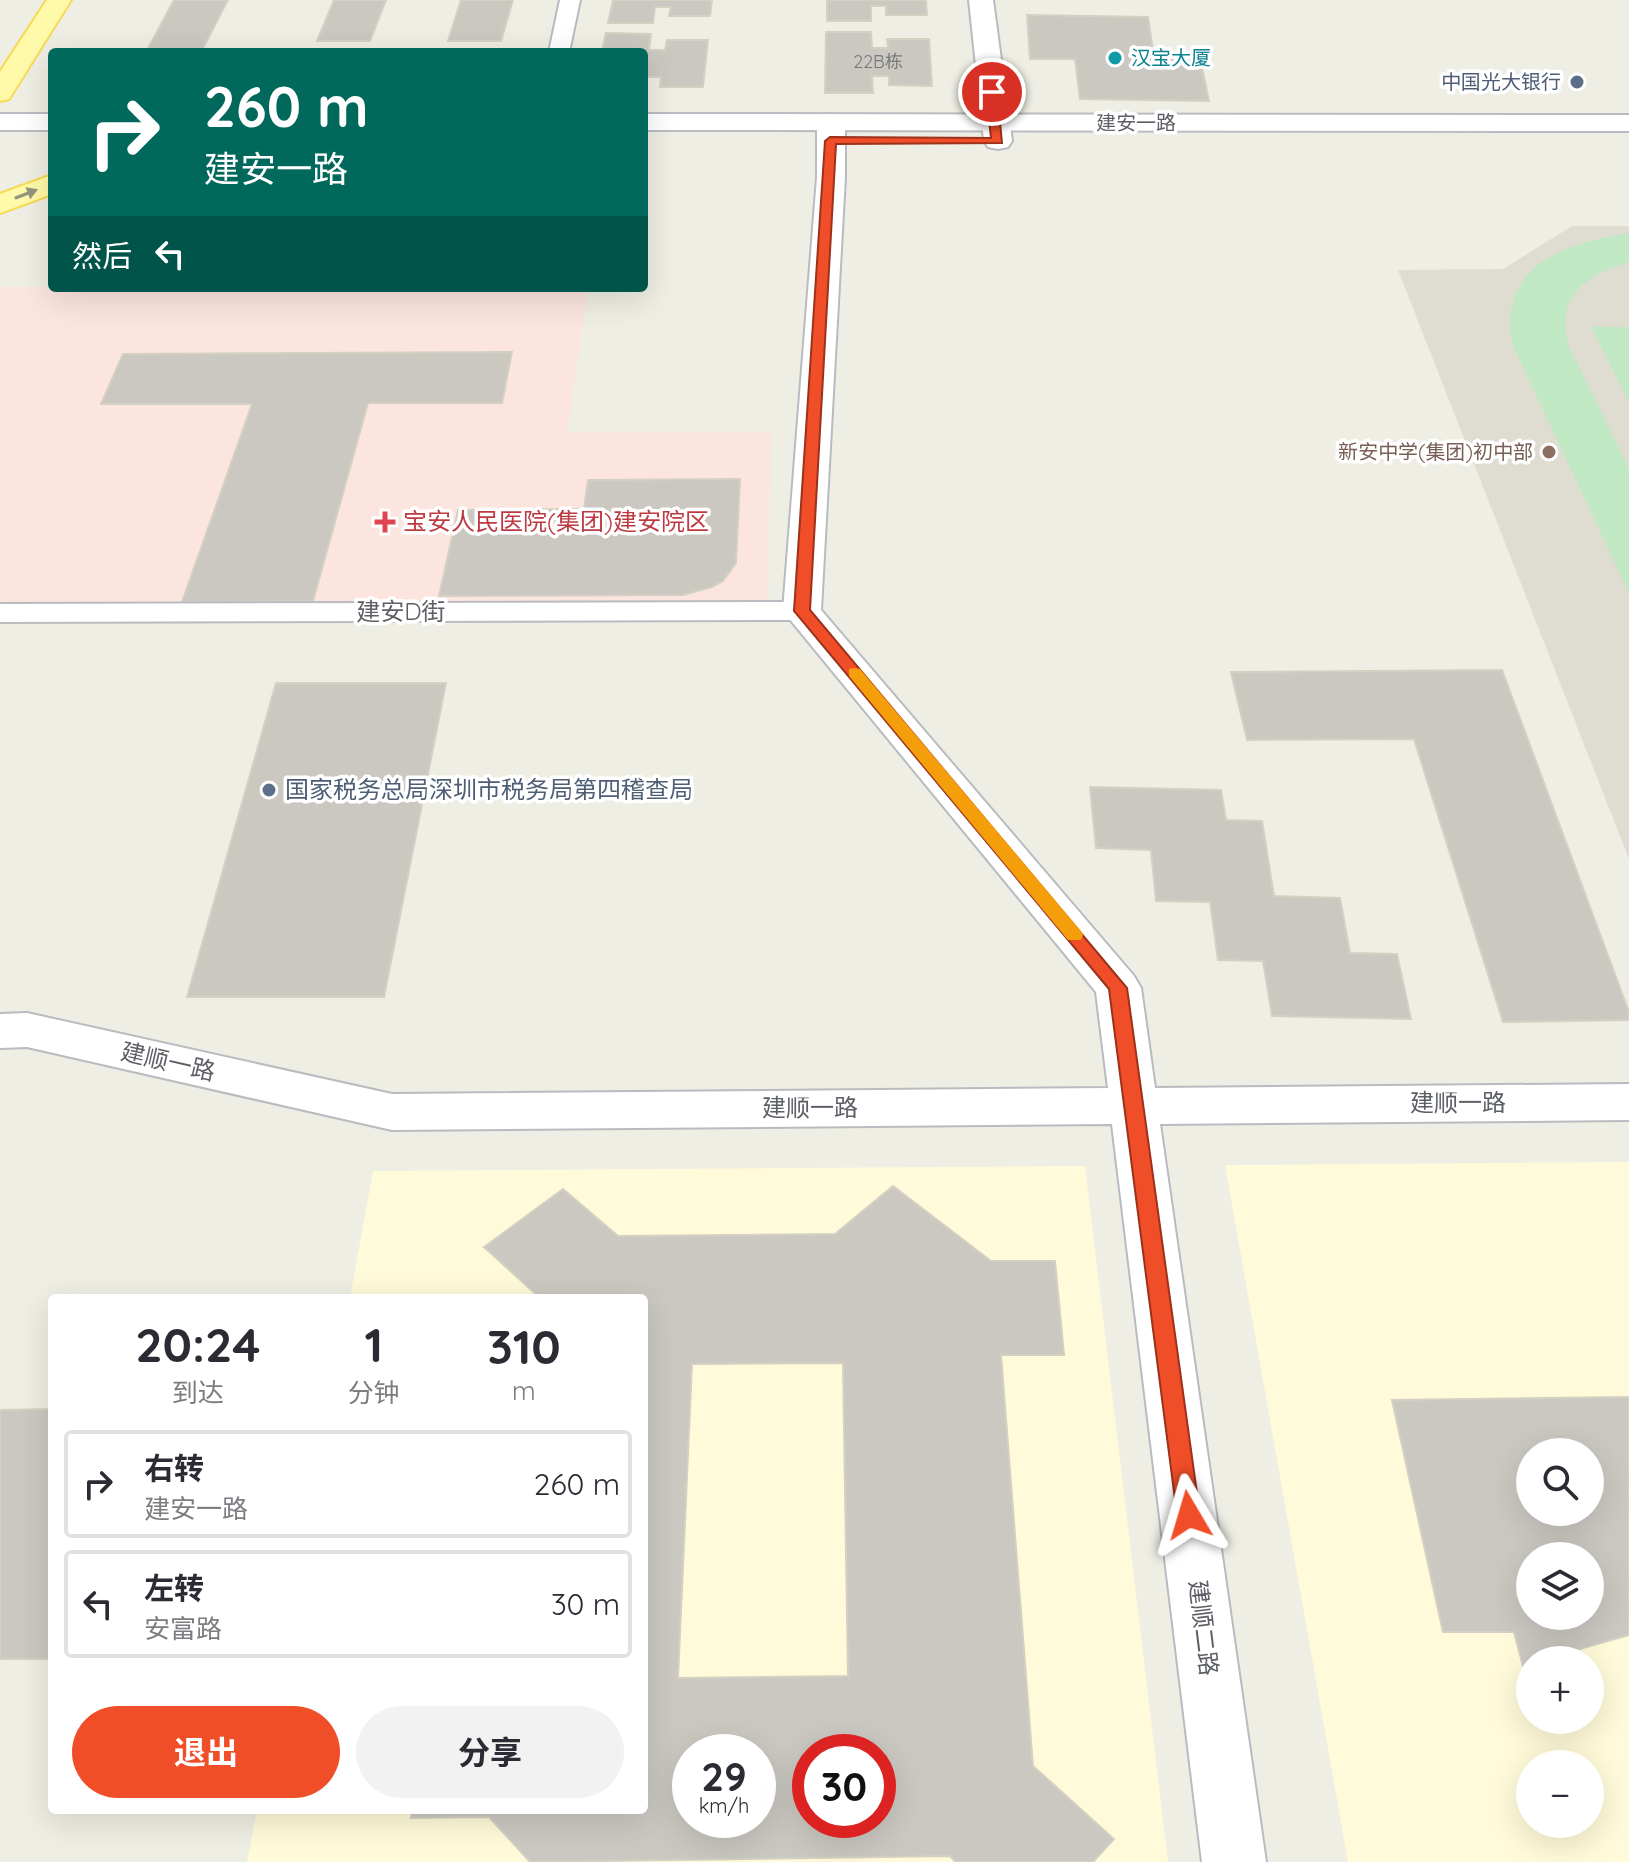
<!DOCTYPE html>
<html lang="zh">
<meta charset="utf-8">
<style>
:root{--surface:#fff;--page:#f2f2f3;--text:#2b2b33;--muted:#7c7c81;--line:#e1e1e2;--accent:#f04d29}
body{margin:0;font-family:Quicksand,"Noto Sans SC",sans-serif;background:var(--page);color:var(--text);height:100vh;display:flex;flex-direction:column;font-size:30px;white-space:nowrap}
*{box-sizing:border-box;margin:0}
p{font-size:26px;color:var(--muted)}
.icon{flex:none;width:44px;height:44px;fill:none;stroke:currentColor;stroke-width:2;stroke-linecap:round;stroke-linejoin:round}
.map{position:relative;flex:1;overflow:hidden}
.side{position:absolute;left:48px;top:1294px;width:600px;height:520px;display:flex;flex-direction:column;background:var(--surface);border-radius:8px;box-shadow:0 8px 32px #0002}
.side>*{flex:none}
.banner{position:absolute;left:48px;top:48px;width:600px;height:244px;border-radius:8px;box-shadow:0 8px 32px #0002;background:#00695c;color:#fff;overflow:hidden}
.buttons{position:absolute;left:1516px;top:1438px;display:grid;gap:16px}
.buttons a{display:grid;place-items:center;width:88px;height:88px;border-radius:50%;background:var(--surface);box-shadow:0 8px 32px #0002;font-size:40px}
.speed{position:absolute;left:672px;top:1734px;display:flex;gap:16px;font-size:40px;font-weight:700;text-align:center}
.speed>*{display:grid;place-content:center;width:104px;height:104px;border-radius:50%;background:var(--surface);box-shadow:0 8px 32px #0002;line-height:1}
.speed small{font-size:20px;font-weight:400}
.speed .limit{border:12px solid #d22;background:#fff;color:#111}
.pin{position:absolute;display:grid;place-items:center;width:68px;height:68px;color:#fff;margin:-34px;border:4px solid #fff;border-radius:50%;box-shadow:0 2px 8px #0007}
.me{position:absolute;width:88px;margin:-44px;rotate:353deg;stroke-linejoin:round;filter:drop-shadow(0 0 6px #0008)}
.turn{display:flex;align-items:center;gap:28px;height:168px;padding:0 24px;font-size:36px}
.turn .icon{width:104px;height:104px;stroke-width:2.5}
.turn b{display:block;font-size:56px;line-height:68px}
.then{display:flex;align-items:center;height:76px;padding:0 24px;background:#0003;gap:16px;font-size:30px}
.eta{display:flex;justify-content:space-evenly;align-items:center;height:136px;text-align:center}
.eta b{font-size:48px;font-weight:700;line-height:56px}
.button{display:flex;gap:16px;margin-top:auto;padding:16px 24px}
.button a{flex:1;height:92px;border-radius:48px;background:var(--accent);color:#fff;font-size:32px;font-weight:700;line-height:92px;text-align:center}
.button a+a{background:var(--page);color:var(--text)}
ul{padding:0;list-style:none}
li{display:flex;align-items:center;gap:24px;height:108px;margin:0 16px 12px;padding:0 8px;border:4px solid var(--line);border-radius:8px}
li div{flex:1}
li b{display:block;font-size:30px}
li em{font-style:normal}
.map>svg:first-child{display:block}
.commercial{fill:#fffad9;fill-rule:evenodd}
.education{fill:#dfddd2}
.medical{fill:#fce5df}
.green{fill:#bfe8c3}
.building{fill:#cac8c1;stroke:#d4d0c2;stroke-width:2;fill-rule:evenodd}
.lines{fill:none;stroke-linecap:round;stroke-linejoin:round}
.service-casing{stroke:#b9bbc0;stroke-width:4}
.minor-casing{stroke:#b9bbc0;stroke-width:4}
.tertiary-casing{stroke:#b9bbc0;stroke-width:4}
.secondary-casing{stroke:#b9bcc2;stroke-width:4}
.primary-casing{stroke:#f7da55;stroke-width:4}
.service{fill:#fff;fill-rule:evenodd}
.minor{fill:#fff;fill-rule:evenodd}
.tertiary{fill:#fff;fill-rule:evenodd}
.secondary{fill:#fff;fill-rule:evenodd}
.primary{fill:#fffaa9;fill-rule:evenodd}
.oneway{fill:#95957d}
.route{fill:#f04d29;stroke:#9c321b;stroke-width:2}
.slow{fill:#f59e0b}
.culture-dot{fill:#0f9aa8;stroke:#fff;stroke-width:3}
.service-dot{fill:#5c6f8a;stroke:#fff;stroke-width:3}
.education-dot{fill:#8d6e63;stroke:#fff;stroke-width:3}
.health-dot{fill:#e0444e;stroke:#fff;stroke-width:3}
.labels{text-anchor:middle;stroke-width:7;stroke-linejoin:round;paint-order:stroke}
.far-number-label{font-size:18px;fill:#78797c}
.far-culture-label{font-size:20px;fill:#0d838f;stroke:#fff;text-anchor:start}
.far-service-label{font-size:20px;fill:#4e5e75;stroke:#fff;text-anchor:end}
.far-street-label{font-size:20px;fill:#5c5f65;stroke:#fff}
.far-education-label{font-size:20px;fill:#785e54;stroke:#fff;text-anchor:end}
.health-label{font-size:24px;fill:#be3a42;stroke:#fff;text-anchor:start}
.street-label{font-size:24px;fill:#5c5f65;stroke:#fff}
.service-label{font-size:24px;fill:#4e5e75;stroke:#fff;text-anchor:start}
</style>
<div class="map">
<svg width="1629" height="1862" viewBox="0 0 1629 1862">
<rect width="100%" height="100%" fill="#efeee4"/>
<path class="commercial" d="M 1629,1162 L 1629,1862 L 1348,1862 L 1225,1165 ZM 1530,1452 L 1590,1452 L 1590,1512 L 1530,1512 ZM 1530,1556 L 1590,1556 L 1590,1616 L 1530,1616 ZM 1530,1660 L 1590,1660 L 1590,1720 L 1530,1720 ZM 1530,1764 L 1590,1764 L 1590,1824 L 1530,1824 Z
M 1085,1166 L 1168,1862 L 247,1862 L 257,1810 L 644,1810 L 644,1298 L 350,1298 L 373,1171 ZM 690,1752 L 758,1752 L 758,1820 L 690,1820 ZM 810,1752 L 878,1752 L 878,1820 L 810,1820 Z"/>
<path class="education" d="M 1572,226 L 1629,226 L 1629,859 L 1398,270 L 1503,269 Z"/>
<path class="medical" d="M 3,287 L 588,288 L 567,432 L 771,432 L 767,611 L 0,614 L 0,292 Z"/>
<path class="green" d="M 1629,233 L 1629,262 C 1584,276 1554,297 1569,347 L 1629,469 L 1629,593 L 1513,346 C 1495,267 1564,243 1629,233 Z
M 1591,327 L 1629,327 L 1629,402 Z"/>
<path class="building" d="M 174,0 L 228,0 L 201,52 L 146,52 Z
M 334,0 L 386,0 L 370,41 L 317,41 Z
M 461,0 L 513,0 L 501,41 L 448,41 Z
M 613,0 L 712,0 L 710,16 L 669,16 L 671,7 L 655,7 L 653,23 L 608,23 Z
M 827,0 L 926,0 L 927,15 L 886,15 L 886,6 L 871,6 L 871,21 L 827,21 Z
M 1027,15 L 1148,17 L 1154,57 L 1200,58 L 1209,101 L 1080,99 L 1075,59 L 1030,59 Z
M 826,32 L 871,32 L 872,48 L 888,48 L 887,39 L 929,39 L 932,86 L 889,85 L 889,76 L 872,76 L 873,93 L 825,93 Z
M 606,33 L 651,34 L 649,50 L 665,50 L 667,40 L 708,40 L 703,87 L 660,87 L 661,77 L 645,77 L 644,81 L 644,52 L 602,52 Z
M 512,352 L 502,403 L 368,403 L 313,601 L 182,602 L 252,404 L 101,404 L 123,354 Z
M 740,479 L 736,563 L 723,581 L 712,587 L 683,595 L 439,596 L 458,510 L 584,509 L 588,480 Z
M 1502,670 L 1629,1012 L 1629,1020 L 1503,1022 L 1414,739 L 1247,740 L 1231,672 Z
M 276,683 L 446,683 L 384,997 L 187,997 Z
M 1090,787 L 1221,790 L 1226,820 L 1262,821 L 1274,896 L 1340,898 L 1350,953 L 1397,954 L 1411,1019 L 1272,1016 L 1263,961 L 1218,960 L 1210,902 L 1156,901 L 1151,850 L 1096,848 Z
M 893,1186 L 991,1261 L 1055,1261 L 1064,1355 L 1001,1355 L 1033,1766 L 1114,1839 L 1093,1862 L 956,1862 L 950,1856 L 530,1862 L 489,1817 L 411,1818 L 412,1810 L 644,1810 L 644,1298 L 540,1298 L 484,1247 L 563,1189 L 618,1236 L 835,1234 ZM 843,1363 L 848,1676 L 678,1678 L 692,1364 ZM 690,1752 L 758,1752 L 758,1820 L 690,1820 ZM 810,1752 L 878,1752 L 878,1820 L 810,1820 Z
M 1629,1397 L 1629,1635 L 1542,1660 L 1530,1660 L 1530,1664 L 1523,1666 L 1514,1632 L 1443,1632 L 1392,1400 ZM 1530,1452 L 1590,1452 L 1590,1512 L 1530,1512 ZM 1530,1556 L 1590,1556 L 1590,1616 L 1530,1616 Z
M 52,1409 L 52,1659 L 0,1659 L 0,1410 Z"/>
<g class="lines">
<g class="service-casing">
<path id="service" d="M 560,0 L 580,0 L 569,52 L 549,52 Z
M 802,602 L 812,605 L 816,611 L 812,617 L 802,620 L 0,622 L 0,604 Z"/>
</g>
<g class="minor-casing">
<path id="minor" d="M 831,114 L 841,116 L 845,122 L 845,177 L 821,610 L 1134,976 L 1141,988 L 1155,1088 L 1629,1084 L 1629,1120 L 1160,1124 L 1266,1862 L 1202,1862 L 1112,1124 L 392,1130 L 27,1047 L 0,1048 L 0,1014 L 27,1013 L 392,1094 L 1108,1088 L 1096,992 L 783,611 L 817,177 L 817,122 L 821,116 Z"/>
</g>
<g class="tertiary-casing">
<path id="tertiary" d="M 969,0 L 993,0 L 1012,141 L 1008,147 L 998,149 L 988,147 L 984,141 Z"/>
</g>
<g class="secondary-casing">
<path id="secondary" d="M 0,114 L 52,114 L 52,130 L 0,130 Z
M 644,114 L 1629,115 L 1629,131 L 644,130 Z"/>
</g>
<g class="primary-casing">
<path id="primary" d="M 47,0 L 71,0 L 9,99 L 0,101 L 0,72 Z
M 52,175 L 52,194 L 0,213 L 0,194 Z"/>
</g>
<use href="#service" class="service"/>
<use href="#minor" class="minor"/>
<use href="#tertiary" class="tertiary"/>
<use href="#secondary" class="secondary"/>
<use href="#primary" class="primary"/>
</g>
<defs><path id="oneway-solid" d="M-6-.8H1V-3.2L6.5 0L1 3.2V.8H-6Z" transform="scale(2)"/></defs>
<use class="oneway" href="#oneway-solid" transform="translate(26 194) rotate(-21)"/>
<path class="route" d="M 992,88 L 997,92 L 1002,143 L 836,144 L 810,610 L 1127,988 L 1200,1515 L 1197,1523 L 1189,1526 L 1181,1523 L 1177,1515 L 1109,989 L 794,611 L 825,141 L 830,137 L 991,138 L 986,92 Z"/>
<path class="slow" d="M 854,668 L 860,669 L 1081,931 L 1083,935 L 1081,940 L 1068,940 L 849,676 L 849,669 Z"/>
<circle class="culture-dot" cx="1115" cy="58" r="8"/>
<g class="service-dot">
<circle cx="1577" cy="82" r="8"/>
<circle cx="269" cy="790" r="8"/>
</g>
<circle class="education-dot" cx="1549" cy="452" r="8"/>
<path class="health-dot" d="M381 510h8v8h8v8h-8v8h-8v-8h-8v-8h8z"/>
<g class="labels">
<g class="far-number-label">
<text x="878" y="68">22B栋</text>
</g>
<g class="far-culture-label">
<text x="1131" y="65">汉宝大厦</text>
</g>
<g class="far-service-label">
<text x="1561" y="89">中国光大银行</text>
</g>
<g class="far-street-label">
<text x="1136" y="130">建安一路</text>
</g>
<g class="far-education-label">
<text x="1533" y="459">新安中学(集团)初中部</text>
</g>
<g class="health-label">
<text x="403" y="530">宝安人民医院(集团)建安院区</text>
</g>
<g class="street-label">
<text x="401" y="620">建安D街</text>
<text transform="translate(168 1062) rotate(13)" y="8">建顺一路</text>
<text x="1458" y="1111">建顺一路</text>
<text x="810" y="1116">建顺一路</text>
<text transform="translate(1203 1628) rotate(83)" y="8">建顺二路</text>
</g>
<g class="service-label">
<text x="285" y="798">国家税务总局深圳市税务局第四稽查局</text>
</g>
</g>
</svg>
<div class="buttons">
<a><svg class="icon" aria-label="search" viewBox="0 0 24 24"><circle cx="10" cy="10" r="6"/><path d="M15 15l6 6"/></svg></a>
<a><svg class="icon" aria-label="layers" viewBox="0 0 24 24"><path d="M12 4l9 5-9 5-9-5zM3 14l9 5 9-5"/></svg></a>
<a>+</a>
<a>−</a>
</div>
<div class="speed"><div>29<small>km/h</small></div><div class="limit">30</div></div>
<div class="pin" style="left:992px;top:92px;background:#d93025"><svg class="icon" aria-label="arrive" viewBox="0 0 24 24"><path d="M6 21V4h12l-3 4 3 4H6"/></svg></div>
<svg class="me" style="left:1189px;top:1515px" viewBox="-20 -20 40 40"><path d="M0-17L14 15 0 8-14 15z" fill="#f04d29" stroke="#fff" stroke-width="4"/></svg>
<div class="banner">
<div class="turn"><svg class="icon" aria-label="right" viewBox="0 0 24 24"><path d="M7 20v-9h11M14 6l5 5-5 5"/></svg><div><b>260 m</b>建安一路</div></div>
<div class="then">然后<svg class="icon" aria-label="left" viewBox="0 0 24 24"><path d="M17 20v-9H6M10 6l-5 5 5 5"/></svg></div>
</div>
<section class="side">
<div class="eta">
<div><b>20:24</b><p>到达</p></div>
<div><b>1</b><p>分钟</p></div>
<div><b>310</b><p>m</p></div>
</div>
<ul>
<li><svg class="icon" aria-label="right" viewBox="0 0 24 24"><path d="M7 20v-9h11M14 6l5 5-5 5"/></svg><div><b>右转</b><p>建安一路</p></div><em>260 m</em></li>
<li><svg class="icon" aria-label="left" viewBox="0 0 24 24"><path d="M17 20v-9H6M10 6l-5 5 5 5"/></svg><div><b>左转</b><p>安富路</p></div><em>30 m</em></li>
</ul>
<div class="button"><a>退出</a><a>分享</a></div>
</section>
</div>
